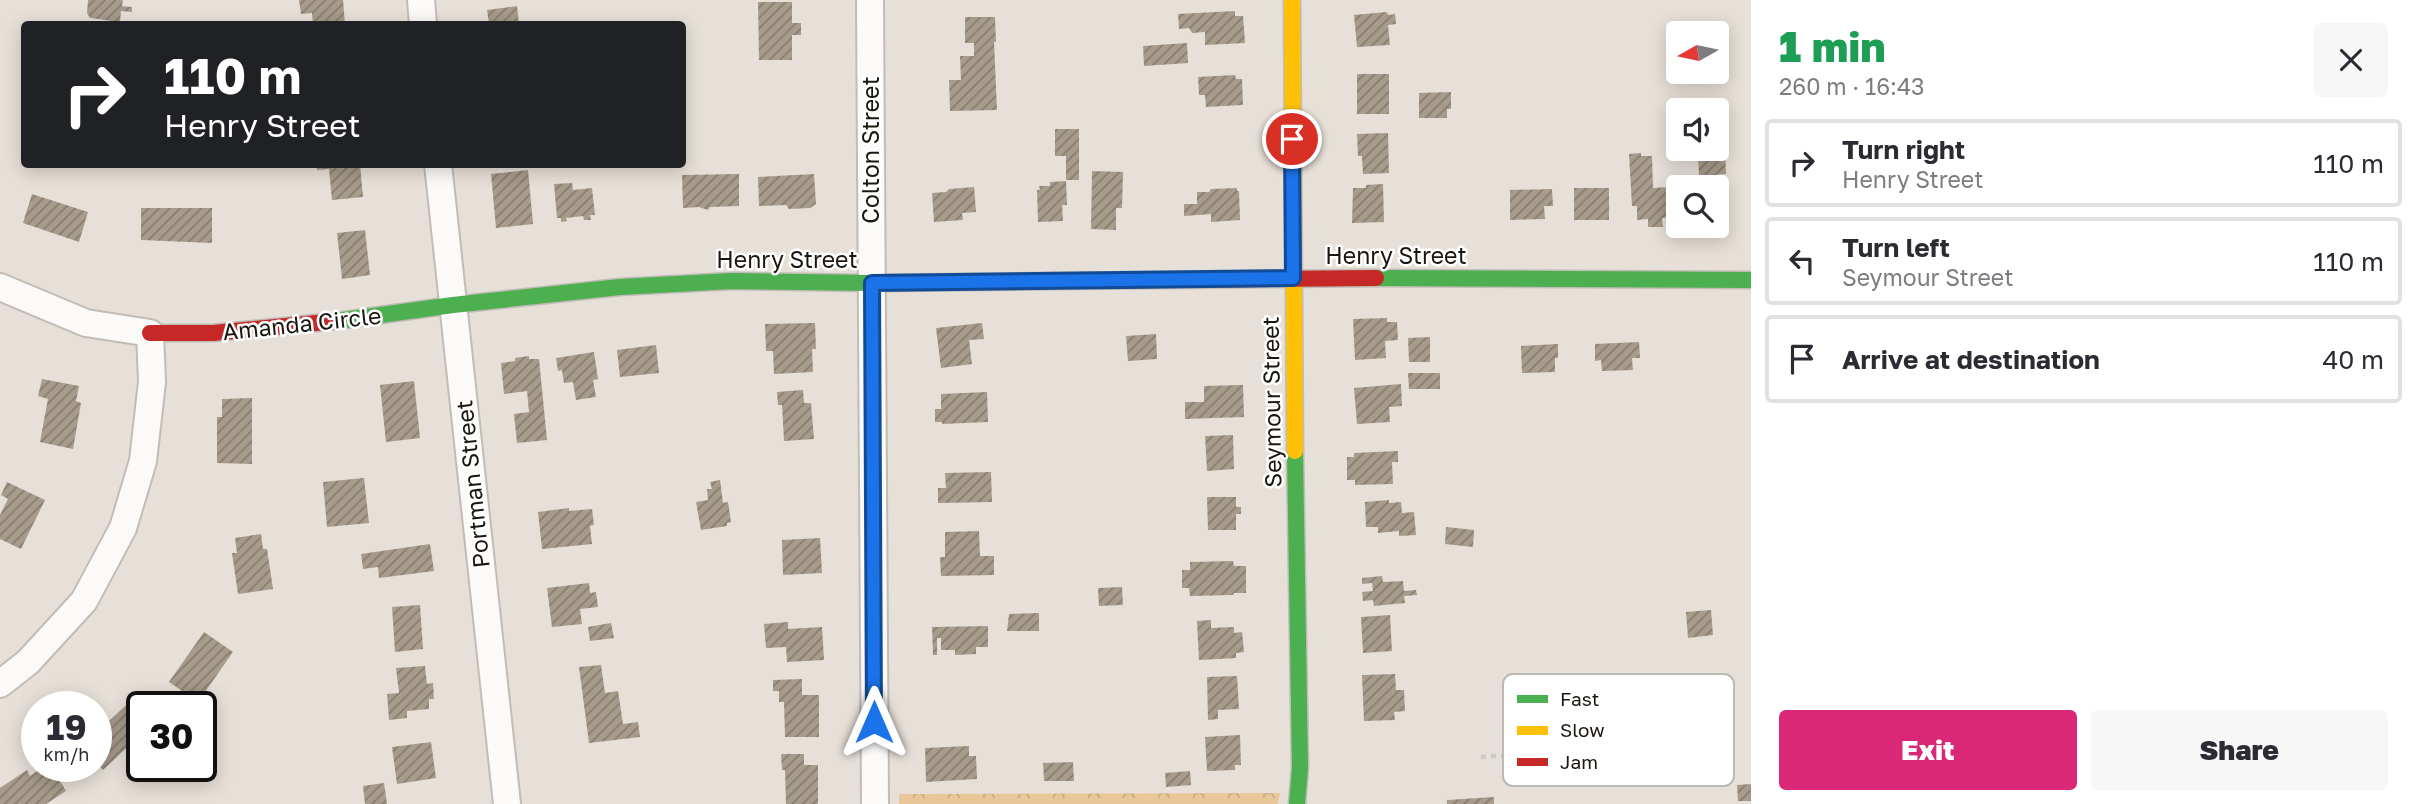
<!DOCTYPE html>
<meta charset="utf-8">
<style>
:root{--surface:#fff;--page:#f7f7f7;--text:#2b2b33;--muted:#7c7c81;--line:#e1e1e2;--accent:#db2777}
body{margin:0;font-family:"Golos Text",sans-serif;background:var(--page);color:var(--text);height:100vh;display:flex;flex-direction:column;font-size:26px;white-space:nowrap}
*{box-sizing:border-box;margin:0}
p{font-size:23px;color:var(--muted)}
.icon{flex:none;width:38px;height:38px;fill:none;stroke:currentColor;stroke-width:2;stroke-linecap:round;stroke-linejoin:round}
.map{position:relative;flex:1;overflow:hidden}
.panel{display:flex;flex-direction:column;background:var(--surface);width:665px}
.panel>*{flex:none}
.guide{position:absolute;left:21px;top:21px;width:665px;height:147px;border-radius:7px;box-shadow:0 4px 18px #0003;background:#202124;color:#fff;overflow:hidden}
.needle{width:46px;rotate:261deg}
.fabs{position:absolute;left:1666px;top:21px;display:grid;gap:14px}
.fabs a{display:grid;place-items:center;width:63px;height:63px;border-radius:7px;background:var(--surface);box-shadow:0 4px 18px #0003;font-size:35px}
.speed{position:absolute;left:21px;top:691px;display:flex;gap:14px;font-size:35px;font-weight:700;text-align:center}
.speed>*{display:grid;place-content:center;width:91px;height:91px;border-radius:50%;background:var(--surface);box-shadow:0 4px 18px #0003;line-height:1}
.speed small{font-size:18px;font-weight:400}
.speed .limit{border:4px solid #111;border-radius:10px;background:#fff;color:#111}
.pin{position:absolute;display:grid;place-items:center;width:60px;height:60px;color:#fff;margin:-30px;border:4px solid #fff;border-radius:50%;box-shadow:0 2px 7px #0007}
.me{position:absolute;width:77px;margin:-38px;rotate:0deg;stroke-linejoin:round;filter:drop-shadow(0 0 5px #0008)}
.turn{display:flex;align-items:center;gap:24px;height:147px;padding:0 28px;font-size:32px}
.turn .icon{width:91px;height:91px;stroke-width:2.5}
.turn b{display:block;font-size:49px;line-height:60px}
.round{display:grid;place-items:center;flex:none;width:74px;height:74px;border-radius:7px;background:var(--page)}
.head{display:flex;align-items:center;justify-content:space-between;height:119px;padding:0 28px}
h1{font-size:42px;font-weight:800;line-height:52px;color:#1e9e55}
.primary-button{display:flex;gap:14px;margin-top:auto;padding:14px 28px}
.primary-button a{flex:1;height:80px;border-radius:7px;background:var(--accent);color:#fff;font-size:28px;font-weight:800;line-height:80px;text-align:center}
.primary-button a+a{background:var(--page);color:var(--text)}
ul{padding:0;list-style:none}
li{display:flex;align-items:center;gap:21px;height:88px;margin:0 14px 10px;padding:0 14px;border:4px solid var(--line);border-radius:7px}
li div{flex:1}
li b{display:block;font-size:26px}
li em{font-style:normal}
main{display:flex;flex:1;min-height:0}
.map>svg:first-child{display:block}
.park{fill:url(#park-crowns)}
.building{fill:url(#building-hatch)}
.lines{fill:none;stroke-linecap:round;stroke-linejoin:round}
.street-casing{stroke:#c1bcb6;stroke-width:30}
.fast-casing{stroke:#c1bcb6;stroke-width:19}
.slow-casing{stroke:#c1bcb6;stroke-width:19}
.jam-casing{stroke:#c1bcb6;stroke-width:19}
.path{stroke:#cdcbc9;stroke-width:4.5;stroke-dasharray:5 5;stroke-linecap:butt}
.street{stroke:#fbfaf9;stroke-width:26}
.fast{stroke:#4caf50;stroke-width:16}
.slow{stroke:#ffc107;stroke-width:16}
.jam{stroke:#c62828;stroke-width:16}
.route-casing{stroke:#114b97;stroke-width:18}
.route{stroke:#1a73e8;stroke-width:12}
.labels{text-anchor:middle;stroke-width:5;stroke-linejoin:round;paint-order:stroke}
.street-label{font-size:23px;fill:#1a1610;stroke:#fff}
.key{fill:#fff;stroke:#bab9b7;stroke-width:2}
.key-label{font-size:19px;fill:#1a1610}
</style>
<main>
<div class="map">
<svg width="1751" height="804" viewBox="0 0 1751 804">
<defs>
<pattern id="park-crowns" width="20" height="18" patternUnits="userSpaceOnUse" patternTransform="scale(1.75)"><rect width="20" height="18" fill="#e9c799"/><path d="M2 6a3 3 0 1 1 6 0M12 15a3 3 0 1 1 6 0" fill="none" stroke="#c7aa83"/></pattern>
<pattern id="building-hatch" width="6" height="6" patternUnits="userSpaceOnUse" patternTransform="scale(1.75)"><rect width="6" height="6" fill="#a79b8b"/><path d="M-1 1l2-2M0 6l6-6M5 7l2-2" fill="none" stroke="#877d70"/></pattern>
</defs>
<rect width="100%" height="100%" fill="#e7e0d8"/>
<path class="park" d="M 1280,793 L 1278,804 L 899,804 L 899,794 Z"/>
<path class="building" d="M 88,0 L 123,0 L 122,6 L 132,7 L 132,12 L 121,11 L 120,22 L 90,18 L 87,13 Z
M 299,0 L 343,0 L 345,24 L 313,24 L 312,13 L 301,14 Z
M 758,2 L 792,2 L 792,23 L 801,23 L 801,35 L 792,35 L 792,60 L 759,60 Z
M 517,6 L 519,24 L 489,24 L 487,10 Z
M 1235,11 L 1235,16 L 1243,16 L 1245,43 L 1205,45 L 1205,32 L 1192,33 L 1189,28 L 1179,29 L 1178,14 Z
M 1386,12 L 1389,15 L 1395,14 L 1396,24 L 1388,25 L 1390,45 L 1357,47 L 1354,15 Z
M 965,17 L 995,17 L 996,42 L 994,42 L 997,110 L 950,111 L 949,80 L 961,80 L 960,56 L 974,56 L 974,43 L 965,43 Z
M 1187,43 L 1188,63 L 1144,66 L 1143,46 Z
M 1357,74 L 1389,74 L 1389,114 L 1357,114 Z
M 1235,75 L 1236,79 L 1242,79 L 1243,105 L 1206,107 L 1205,95 L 1199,95 L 1198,77 Z
M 1451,92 L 1451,109 L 1447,109 L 1447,118 L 1419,118 L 1419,93 Z
M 1055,129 L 1079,129 L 1079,180 L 1066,180 L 1066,156 L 1055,156 Z
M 1388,133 L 1389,173 L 1363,174 L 1362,156 L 1358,156 L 1357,134 Z
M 1725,151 L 1726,174 L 1715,175 L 1715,187 L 1706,187 L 1705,175 L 1699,176 L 1698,152 Z
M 1641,153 L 1641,156 L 1652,156 L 1653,188 L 1671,187 L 1673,217 L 1662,218 L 1663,227 L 1648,227 L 1648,219 L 1637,220 L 1637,206 L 1632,206 L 1629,154 Z
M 316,164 L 360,164 L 363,197 L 332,200 L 329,169 L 317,170 Z
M 528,170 L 533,224 L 496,228 L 491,174 Z
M 1092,171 L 1123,172 L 1122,208 L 1116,208 L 1116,230 L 1091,229 Z
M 739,174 L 739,206 L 710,207 L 708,210 L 699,207 L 683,208 L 682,175 Z
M 814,174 L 816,204 L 810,208 L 789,209 L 786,205 L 759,206 L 758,177 Z
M 1066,181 L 1067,205 L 1062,205 L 1063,221 L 1038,222 L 1037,190 L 1040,190 L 1039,186 L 1050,186 L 1050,182 Z
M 572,183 L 573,190 L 592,188 L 595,215 L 590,215 L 591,220 L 584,220 L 583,216 L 566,218 L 567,221 L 561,222 L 561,218 L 557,218 L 554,184 Z
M 1383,184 L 1384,222 L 1352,223 L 1353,188 L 1366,188 L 1366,185 Z
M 974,187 L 976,212 L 962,213 L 963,220 L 934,222 L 932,193 L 946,192 L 949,189 Z
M 1237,188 L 1237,191 L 1239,191 L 1240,220 L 1211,222 L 1211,214 L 1184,216 L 1184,204 L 1197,204 L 1197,192 L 1209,192 L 1211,189 Z
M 1574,188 L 1609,188 L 1609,220 L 1574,220 Z
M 1552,189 L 1553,206 L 1544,206 L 1545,219 L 1510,220 L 1510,190 Z
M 32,194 L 88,212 L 79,242 L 23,223 Z
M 141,208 L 212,208 L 212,243 L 141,240 Z
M 365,230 L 370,275 L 342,279 L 337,233 Z
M 1387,318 L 1387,322 L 1397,322 L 1398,340 L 1385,341 L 1386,358 L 1355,360 L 1353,319 Z
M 815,323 L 816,349 L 812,349 L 813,372 L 774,374 L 773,351 L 766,351 L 765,324 Z
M 982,323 L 984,339 L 969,340 L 972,364 L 941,368 L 936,328 Z
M 1156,334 L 1157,359 L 1128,361 L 1126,336 Z
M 1430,337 L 1430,362 L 1409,362 L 1408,338 Z
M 1639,342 L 1640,358 L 1632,358 L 1633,370 L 1602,371 L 1601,360 L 1595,361 L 1595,344 Z
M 1558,344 L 1558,358 L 1555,358 L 1555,372 L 1522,373 L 1521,346 Z
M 656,345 L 659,373 L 620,377 L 617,350 Z
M 594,352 L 598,379 L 593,380 L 596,397 L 576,400 L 573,382 L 564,383 L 562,370 L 558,371 L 556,358 Z
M 529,356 L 529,359 L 539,359 L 547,440 L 517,443 L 514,414 L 529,412 L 527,391 L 504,394 L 501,363 L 515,361 L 515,358 Z
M 1408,373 L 1440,373 L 1440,389 L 1409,389 Z
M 42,379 L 79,386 L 76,401 L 81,403 L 73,449 L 40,442 L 48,399 L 38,396 Z
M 414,381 L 420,438 L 386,442 L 380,385 Z
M 1401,384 L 1402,406 L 1389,407 L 1390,422 L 1357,424 L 1354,388 Z
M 1243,385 L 1244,417 L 1185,419 L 1185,402 L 1204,402 L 1204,386 Z
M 803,390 L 804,403 L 811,403 L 814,439 L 784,441 L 782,405 L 778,405 L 777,392 Z
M 987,392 L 988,422 L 942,424 L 942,422 L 935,422 L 935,409 L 941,409 L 941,394 Z
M 252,398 L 252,464 L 217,463 L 217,417 L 222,417 L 222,399 Z
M 1233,435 L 1234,469 L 1207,471 L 1205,436 Z
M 1398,451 L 1398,462 L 1392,462 L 1393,484 L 1355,485 L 1355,480 L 1347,480 L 1347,457 L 1354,457 L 1354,453 Z
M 991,472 L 992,502 L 938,503 L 938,488 L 946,488 L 945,473 Z
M 364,478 L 369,523 L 327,527 L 323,482 Z
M 720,480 L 723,503 L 728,502 L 731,522 L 727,523 L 727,526 L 701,530 L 696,502 L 708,500 L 707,489 L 712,489 L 710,482 Z
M 7,482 L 45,500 L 21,549 L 0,539 L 0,515 L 8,499 L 1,495 Z
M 1207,497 L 1236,497 L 1236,507 L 1241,507 L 1241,514 L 1236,514 L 1236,530 L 1208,530 Z
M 1389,500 L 1389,503 L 1401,502 L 1402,513 L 1414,512 L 1416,535 L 1399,536 L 1399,531 L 1378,533 L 1378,527 L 1366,527 L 1365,502 Z
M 569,508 L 569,511 L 592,509 L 594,525 L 590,526 L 592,544 L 542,549 L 538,512 Z
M 1446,527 L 1474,530 L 1473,547 L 1445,544 Z
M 979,531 L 980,556 L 994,556 L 994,575 L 941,576 L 940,557 L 945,557 L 945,532 Z
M 261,534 L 263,549 L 267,549 L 273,589 L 238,594 L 232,553 L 237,553 L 235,538 Z
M 820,538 L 822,573 L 783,575 L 782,540 Z
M 430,544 L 434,571 L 379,578 L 378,567 L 363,569 L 361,554 Z
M 1233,561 L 1234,566 L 1246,566 L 1246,593 L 1234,593 L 1233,595 L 1190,596 L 1189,588 L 1182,588 L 1182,570 L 1190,570 L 1190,562 Z
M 1382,576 L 1383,582 L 1403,581 L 1404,591 L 1416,590 L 1417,595 L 1404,596 L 1405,603 L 1374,606 L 1373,600 L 1363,601 L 1362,592 L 1373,591 L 1372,583 L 1362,584 L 1362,578 Z
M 589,583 L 590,593 L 596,592 L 598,607 L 580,609 L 582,624 L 552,627 L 547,588 Z
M 1122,587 L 1123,605 L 1099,606 L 1098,588 Z
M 420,605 L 423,649 L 395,652 L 392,607 Z
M 1711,610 L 1713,635 L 1688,638 L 1686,612 Z
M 1039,613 L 1039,631 L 1007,631 L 1009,614 Z
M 1390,615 L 1392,651 L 1363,653 L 1361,617 Z
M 1211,620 L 1211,628 L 1234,627 L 1234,633 L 1242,632 L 1244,652 L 1236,653 L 1236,658 L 1199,660 L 1197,621 Z
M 788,622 L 788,629 L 822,627 L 824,660 L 787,662 L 786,647 L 766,648 L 764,624 Z
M 611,623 L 614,638 L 590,641 L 588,627 Z
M 988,626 L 988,647 L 976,647 L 976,654 L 955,655 L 955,650 L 941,650 L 941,638 L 937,638 L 937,655 L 933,655 L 932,627 Z
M 204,632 L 233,652 L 198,702 L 169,682 Z
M 601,665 L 605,693 L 618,691 L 623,724 L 638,722 L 640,737 L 589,743 L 579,667 Z
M 425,666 L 427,684 L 433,683 L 434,699 L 429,699 L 429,709 L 407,711 L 407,718 L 389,720 L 387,694 L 399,693 L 396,668 Z
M 1395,674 L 1396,690 L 1404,690 L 1405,711 L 1394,712 L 1395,720 L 1364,721 L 1362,675 Z
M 1237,676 L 1239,709 L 1218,710 L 1218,719 L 1208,720 L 1207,677 Z
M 802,679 L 802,695 L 819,695 L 819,737 L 785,737 L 784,702 L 779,702 L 779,691 L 773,691 L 773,680 Z
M 134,698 L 142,707 L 142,733 L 103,770 L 96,762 L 96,733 Z
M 1240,735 L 1241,765 L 1235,765 L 1235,770 L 1207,771 L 1205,737 Z
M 431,742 L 436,778 L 397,784 L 392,747 Z
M 969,746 L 969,756 L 976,756 L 977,779 L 926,782 L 925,748 Z
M 781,754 L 804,754 L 804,765 L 818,765 L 818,804 L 786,804 L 785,770 L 782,770 Z
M 1073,762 L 1074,781 L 1044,781 L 1043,763 Z
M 45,766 L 51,766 L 66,791 L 46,804 L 0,804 L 0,788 L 27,770 L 30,776 Z
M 1190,771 L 1191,785 L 1166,787 L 1165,773 Z
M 384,783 L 387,804 L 365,804 L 363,786 Z
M 1751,784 L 1751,801 L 1738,801 L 1737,785 Z
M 1494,797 L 1494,804 L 1447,804 L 1447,800 Z"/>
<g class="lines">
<g class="street-casing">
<path id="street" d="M 421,0 L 423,24
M 870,0 L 875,804
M 438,164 L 507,804
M 0,287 L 86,323 L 150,333 L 152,382 L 143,461 L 123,528 L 84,601 L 28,662 L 0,684"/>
</g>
<g class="fast-casing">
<path id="fast" d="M 1376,278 L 1751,280
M 337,321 L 453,305 L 620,287 L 732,281 L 872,283 L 1053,281
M 1295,451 L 1300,768 L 1297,804"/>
</g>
<g class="slow-casing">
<path id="slow" d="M 1292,0 L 1295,451"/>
</g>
<g class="jam-casing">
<path id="jam" d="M 1053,281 L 1376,278
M 150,333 L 213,333 L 337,321"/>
</g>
<path class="path" d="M 1481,757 L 1506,755 L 1566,736"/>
<use href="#street" class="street"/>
<use href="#fast" class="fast"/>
<use href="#slow" class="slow"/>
<use href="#jam" class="jam"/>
</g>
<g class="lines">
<g class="route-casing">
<path id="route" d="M 874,722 L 872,283 L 1293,278 L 1292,139"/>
</g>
<use href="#route" class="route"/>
</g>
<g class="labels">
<g class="street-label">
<text transform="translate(871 150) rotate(-90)" y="8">Colton Street</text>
<text x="1396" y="264">Henry Street</text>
<text x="787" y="268">Henry Street</text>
<text transform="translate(302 324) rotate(-6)" y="8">Amanda Circle</text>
<text transform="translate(1272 402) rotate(-91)" y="8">Seymour Street</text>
<text transform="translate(473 484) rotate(-96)" y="8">Portman Street</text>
</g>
</g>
<rect x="1503" y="674" width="231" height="112" rx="10" class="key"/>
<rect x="1517" y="695" width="31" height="8" fill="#4caf50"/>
<rect x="1517" y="726" width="31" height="9" fill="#ffc107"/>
<rect x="1517" y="758" width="31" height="8" fill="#c62828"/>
<g class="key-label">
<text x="1560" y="706">Fast</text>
<text x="1560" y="737">Slow</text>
<text x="1560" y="769">Jam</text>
</g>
</svg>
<div class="fabs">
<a><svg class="needle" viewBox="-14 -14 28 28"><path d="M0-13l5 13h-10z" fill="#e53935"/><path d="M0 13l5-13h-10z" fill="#7c7c81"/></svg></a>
<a><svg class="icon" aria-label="sound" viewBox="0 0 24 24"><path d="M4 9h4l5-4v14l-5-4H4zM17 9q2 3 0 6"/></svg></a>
<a><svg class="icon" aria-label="search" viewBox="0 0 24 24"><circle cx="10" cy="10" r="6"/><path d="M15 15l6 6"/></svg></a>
</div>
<div class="speed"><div>19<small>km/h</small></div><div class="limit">30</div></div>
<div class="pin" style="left:1292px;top:139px;background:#d93025"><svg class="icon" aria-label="arrive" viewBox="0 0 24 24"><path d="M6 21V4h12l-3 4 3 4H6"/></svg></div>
<svg class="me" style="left:874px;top:722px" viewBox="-20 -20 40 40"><path d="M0-17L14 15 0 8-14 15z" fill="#1a73e8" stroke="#fff" stroke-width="4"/></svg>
<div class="guide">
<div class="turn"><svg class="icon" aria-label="right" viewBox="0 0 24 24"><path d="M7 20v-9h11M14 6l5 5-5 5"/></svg><div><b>110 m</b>Henry Street</div></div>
</div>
</div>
<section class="panel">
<div class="head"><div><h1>1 min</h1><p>260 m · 16:43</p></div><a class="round"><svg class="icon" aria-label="close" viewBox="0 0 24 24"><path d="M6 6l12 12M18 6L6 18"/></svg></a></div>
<ul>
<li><svg class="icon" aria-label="right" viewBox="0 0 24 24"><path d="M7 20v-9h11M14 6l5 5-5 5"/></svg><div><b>Turn right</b><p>Henry Street</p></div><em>110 m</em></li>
<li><svg class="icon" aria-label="left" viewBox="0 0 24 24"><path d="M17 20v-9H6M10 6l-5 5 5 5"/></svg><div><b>Turn left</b><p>Seymour Street</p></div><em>110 m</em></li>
<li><svg class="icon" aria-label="arrive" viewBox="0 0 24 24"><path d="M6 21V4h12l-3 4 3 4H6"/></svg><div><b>Arrive at destination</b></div><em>40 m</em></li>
</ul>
<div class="primary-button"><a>Exit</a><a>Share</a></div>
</section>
</main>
